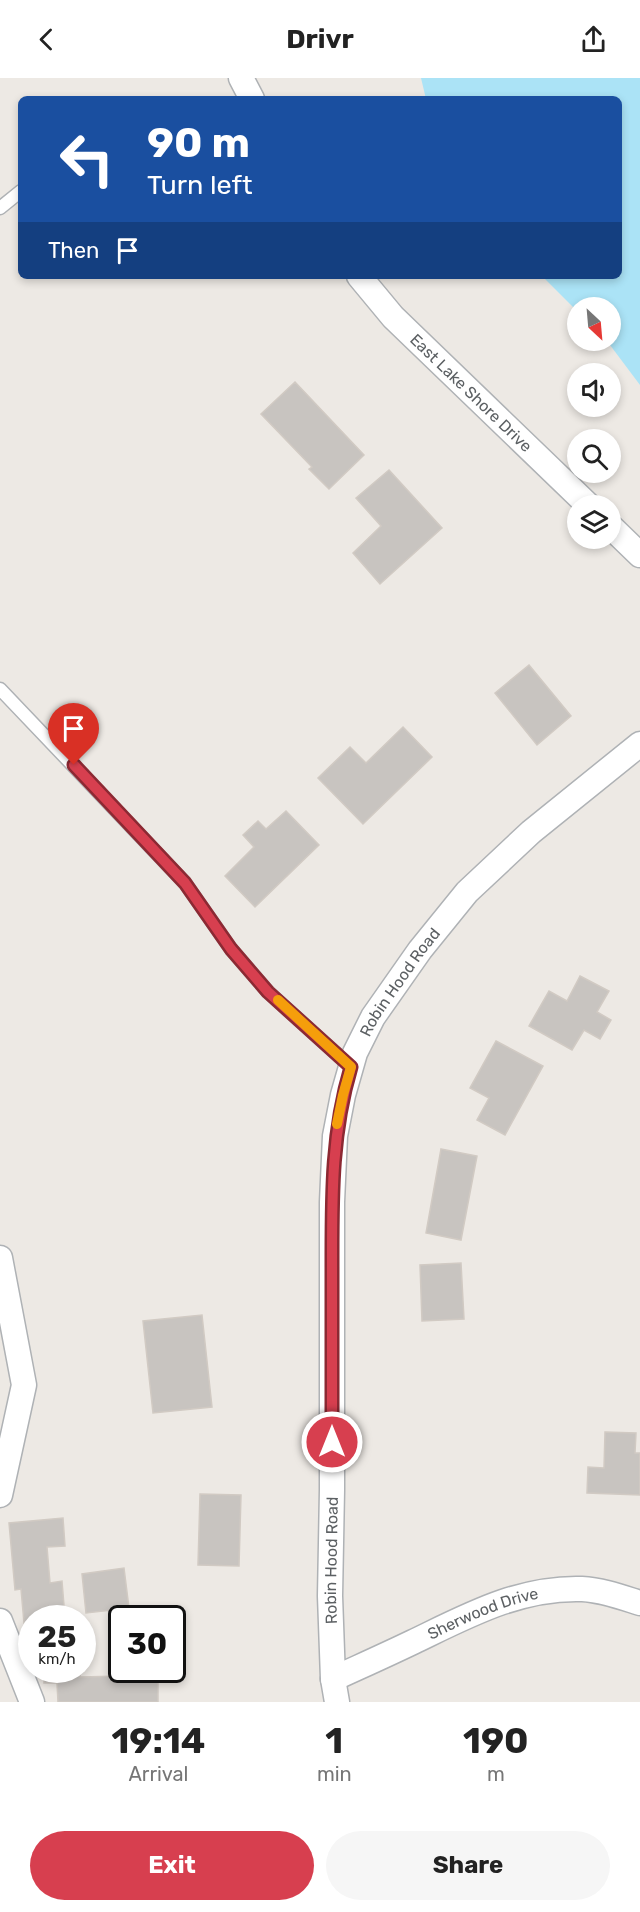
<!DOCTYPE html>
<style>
:root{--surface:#fff;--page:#f6f6f6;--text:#222;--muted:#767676;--accent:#d73f4f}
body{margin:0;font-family:Rubik,sans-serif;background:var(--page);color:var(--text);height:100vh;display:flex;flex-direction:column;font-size:22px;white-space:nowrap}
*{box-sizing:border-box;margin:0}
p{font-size:20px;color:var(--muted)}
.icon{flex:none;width:33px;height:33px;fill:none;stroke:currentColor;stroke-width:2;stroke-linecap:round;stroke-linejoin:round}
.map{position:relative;height:1624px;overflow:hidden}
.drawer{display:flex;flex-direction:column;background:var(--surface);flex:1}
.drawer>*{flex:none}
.banner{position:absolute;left:18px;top:18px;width:604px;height:183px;border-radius:9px;box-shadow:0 3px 9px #0003;background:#1a4fa0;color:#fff;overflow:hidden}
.needle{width:39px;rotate:154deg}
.tools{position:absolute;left:567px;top:219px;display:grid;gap:12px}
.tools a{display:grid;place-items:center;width:54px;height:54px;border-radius:50%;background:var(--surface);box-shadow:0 3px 9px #0003;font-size:30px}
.speed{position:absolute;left:18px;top:1527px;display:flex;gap:12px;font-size:30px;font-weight:700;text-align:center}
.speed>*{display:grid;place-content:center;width:78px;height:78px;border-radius:50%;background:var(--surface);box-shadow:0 3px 9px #0003;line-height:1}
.speed small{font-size:15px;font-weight:400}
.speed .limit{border:3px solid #111;border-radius:9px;background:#fff;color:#111}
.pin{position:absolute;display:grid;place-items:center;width:51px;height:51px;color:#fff;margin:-62px -26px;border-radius:50% 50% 50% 0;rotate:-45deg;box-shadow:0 0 6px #0007}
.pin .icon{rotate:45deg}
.me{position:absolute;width:66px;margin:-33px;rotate:0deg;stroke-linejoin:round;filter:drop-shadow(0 0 4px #0008)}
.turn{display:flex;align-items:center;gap:21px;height:126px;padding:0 30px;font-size:27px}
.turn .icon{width:78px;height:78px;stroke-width:2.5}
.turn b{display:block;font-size:42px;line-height:51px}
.then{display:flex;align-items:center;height:57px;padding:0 30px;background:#0003;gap:12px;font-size:22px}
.eta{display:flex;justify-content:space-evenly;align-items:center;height:102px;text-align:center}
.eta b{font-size:36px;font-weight:700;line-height:42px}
.button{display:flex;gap:12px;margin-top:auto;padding:12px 30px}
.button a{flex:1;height:69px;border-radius:36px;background:var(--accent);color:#fff;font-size:24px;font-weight:700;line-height:69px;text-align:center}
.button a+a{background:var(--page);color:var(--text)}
header{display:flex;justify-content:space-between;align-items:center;height:78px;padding:0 30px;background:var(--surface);font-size:27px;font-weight:700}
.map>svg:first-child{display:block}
.water{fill:#abe3f6}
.building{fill:#c8c4c0;stroke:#d1cac3;stroke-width:1.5}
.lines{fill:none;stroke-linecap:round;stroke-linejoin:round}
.service-casing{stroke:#afb2b5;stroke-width:15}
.minor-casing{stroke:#afb2b5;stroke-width:27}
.service{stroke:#fff;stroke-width:12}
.minor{stroke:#fff;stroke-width:24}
.route-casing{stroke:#8c2933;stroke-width:15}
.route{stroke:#d73f4f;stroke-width:10}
.slow{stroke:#f59e0b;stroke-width:10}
.labels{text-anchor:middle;stroke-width:4.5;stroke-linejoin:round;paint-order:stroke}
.street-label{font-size:16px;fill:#5c6063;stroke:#fff}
</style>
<header><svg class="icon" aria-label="back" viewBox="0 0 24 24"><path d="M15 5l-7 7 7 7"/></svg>Drivr<svg class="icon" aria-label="share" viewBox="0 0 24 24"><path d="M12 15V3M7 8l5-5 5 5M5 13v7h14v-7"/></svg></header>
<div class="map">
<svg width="640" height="1624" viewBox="0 0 640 1624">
<rect width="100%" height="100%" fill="#ede9e4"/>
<path class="water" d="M 421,0 L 640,0 L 640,307 L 607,263 L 610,262 L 610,230 L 578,230 L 577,233 L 542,198 L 620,198 L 620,21 L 426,21 Z"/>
<path class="building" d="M 295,304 L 364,377 L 329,411 L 309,391 L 312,389 L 261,336 Z
M 389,392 L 442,450 L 380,506 L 353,475 L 381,448 L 356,420 Z
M 529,587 L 571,638 L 537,667 L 495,615 Z
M 403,649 L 432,679 L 363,746 L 318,700 L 350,669 L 366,685 Z
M 286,733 L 319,767 L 255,829 L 225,798 L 254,769 L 243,757 L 258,743 L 266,751 Z
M 580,898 L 609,913 L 597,934 L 611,942 L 600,961 L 584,952 L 572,972 L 529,948 L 549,913 L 567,923 Z
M 496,963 L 543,988 L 505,1057 L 477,1042 L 489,1020 L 470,1010 Z
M 441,1071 L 477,1078 L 461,1162 L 426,1155 Z
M 461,1185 L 464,1241 L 422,1243 L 420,1187 Z
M 202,1237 L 212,1329 L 153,1335 L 143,1243 Z
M 605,1354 L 636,1355 L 635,1375 L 640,1375 L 640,1417 L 587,1415 L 588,1389 L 604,1390 Z
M 200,1416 L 241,1417 L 239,1488 L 198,1487 Z
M 63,1440 L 65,1468 L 47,1469 L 50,1505 L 62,1503 L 65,1540 L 32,1540 L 32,1545 L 24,1545 L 21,1511 L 15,1512 L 9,1445 Z
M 124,1490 L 129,1530 L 86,1535 L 82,1496 Z
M 44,1592 L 80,1592 L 80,1599 L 122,1598 L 122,1592 L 158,1592 L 158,1624 L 58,1624 L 57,1605 L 44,1605 Z"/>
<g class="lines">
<g class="service-casing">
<path id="service" d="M 0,130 L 21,113
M 0,611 L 185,805 L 231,871 L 268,914 L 351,989"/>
</g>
<g class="minor-casing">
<g id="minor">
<path d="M 241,0 L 252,21"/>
<path id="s1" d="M 359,198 L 393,239 L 589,428"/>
<path d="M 610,448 L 640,477"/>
<path d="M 0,1180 L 24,1307 L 0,1417"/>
<path d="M 0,1543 L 32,1624"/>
<path id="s2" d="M 333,1601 C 359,1589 386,1577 413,1564 C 467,1538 519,1509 582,1511 C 602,1512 621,1519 640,1525"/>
<path id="s3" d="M 337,1624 L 333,1601 L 330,1518 L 332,1412 L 332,1124 L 335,1058 L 343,1017 L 355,975 L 373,939 L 420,872 L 467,814 L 531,754 L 640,666"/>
</g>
</g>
<use href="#service" class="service"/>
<use href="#minor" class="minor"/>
</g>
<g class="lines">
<g class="route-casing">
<path id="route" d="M 74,687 L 185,805 L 231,871 L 268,914 L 351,989 C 331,1056 332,1120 332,1189 C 332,1248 332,1306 332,1364"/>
</g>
<use href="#route" class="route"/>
<path class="slow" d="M 278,922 L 351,989 L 343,1017 L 337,1046"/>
</g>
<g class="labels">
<g class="street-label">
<text dy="6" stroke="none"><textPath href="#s1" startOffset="162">East Lake Shore Drive</textPath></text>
<text dy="6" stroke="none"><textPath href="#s3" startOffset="736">Robin Hood Road</textPath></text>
<text dy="6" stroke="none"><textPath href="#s3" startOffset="142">Robin Hood Road</textPath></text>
<text dy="6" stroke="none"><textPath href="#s2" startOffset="164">Sherwood Drive</textPath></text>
</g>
</g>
</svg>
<div class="tools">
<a><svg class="needle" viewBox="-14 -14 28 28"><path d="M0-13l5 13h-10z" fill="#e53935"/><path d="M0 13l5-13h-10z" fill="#767676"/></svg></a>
<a><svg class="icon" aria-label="sound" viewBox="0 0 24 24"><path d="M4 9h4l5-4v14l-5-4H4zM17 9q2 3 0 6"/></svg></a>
<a><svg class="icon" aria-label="search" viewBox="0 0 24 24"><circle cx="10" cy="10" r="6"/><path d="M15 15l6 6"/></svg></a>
<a><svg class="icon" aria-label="layers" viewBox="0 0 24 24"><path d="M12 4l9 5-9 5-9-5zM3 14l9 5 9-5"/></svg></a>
</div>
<div class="speed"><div>25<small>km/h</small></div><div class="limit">30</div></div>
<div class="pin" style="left:74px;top:687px;background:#d93025"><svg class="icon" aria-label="arrive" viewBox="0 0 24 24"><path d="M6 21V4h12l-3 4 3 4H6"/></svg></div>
<svg class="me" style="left:332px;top:1364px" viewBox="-20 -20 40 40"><circle r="17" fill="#d73f4f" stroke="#fff" stroke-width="3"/><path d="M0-11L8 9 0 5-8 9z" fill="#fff"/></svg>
<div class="banner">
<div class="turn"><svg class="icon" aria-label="left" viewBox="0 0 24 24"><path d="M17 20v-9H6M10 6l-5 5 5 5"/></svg><div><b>90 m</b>Turn left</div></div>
<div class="then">Then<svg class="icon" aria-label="arrive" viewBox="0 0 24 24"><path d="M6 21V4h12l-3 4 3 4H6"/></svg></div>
</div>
</div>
<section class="drawer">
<div class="eta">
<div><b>19:14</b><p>Arrival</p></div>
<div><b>1</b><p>min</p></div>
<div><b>190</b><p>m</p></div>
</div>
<div class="button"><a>Exit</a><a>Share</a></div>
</section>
